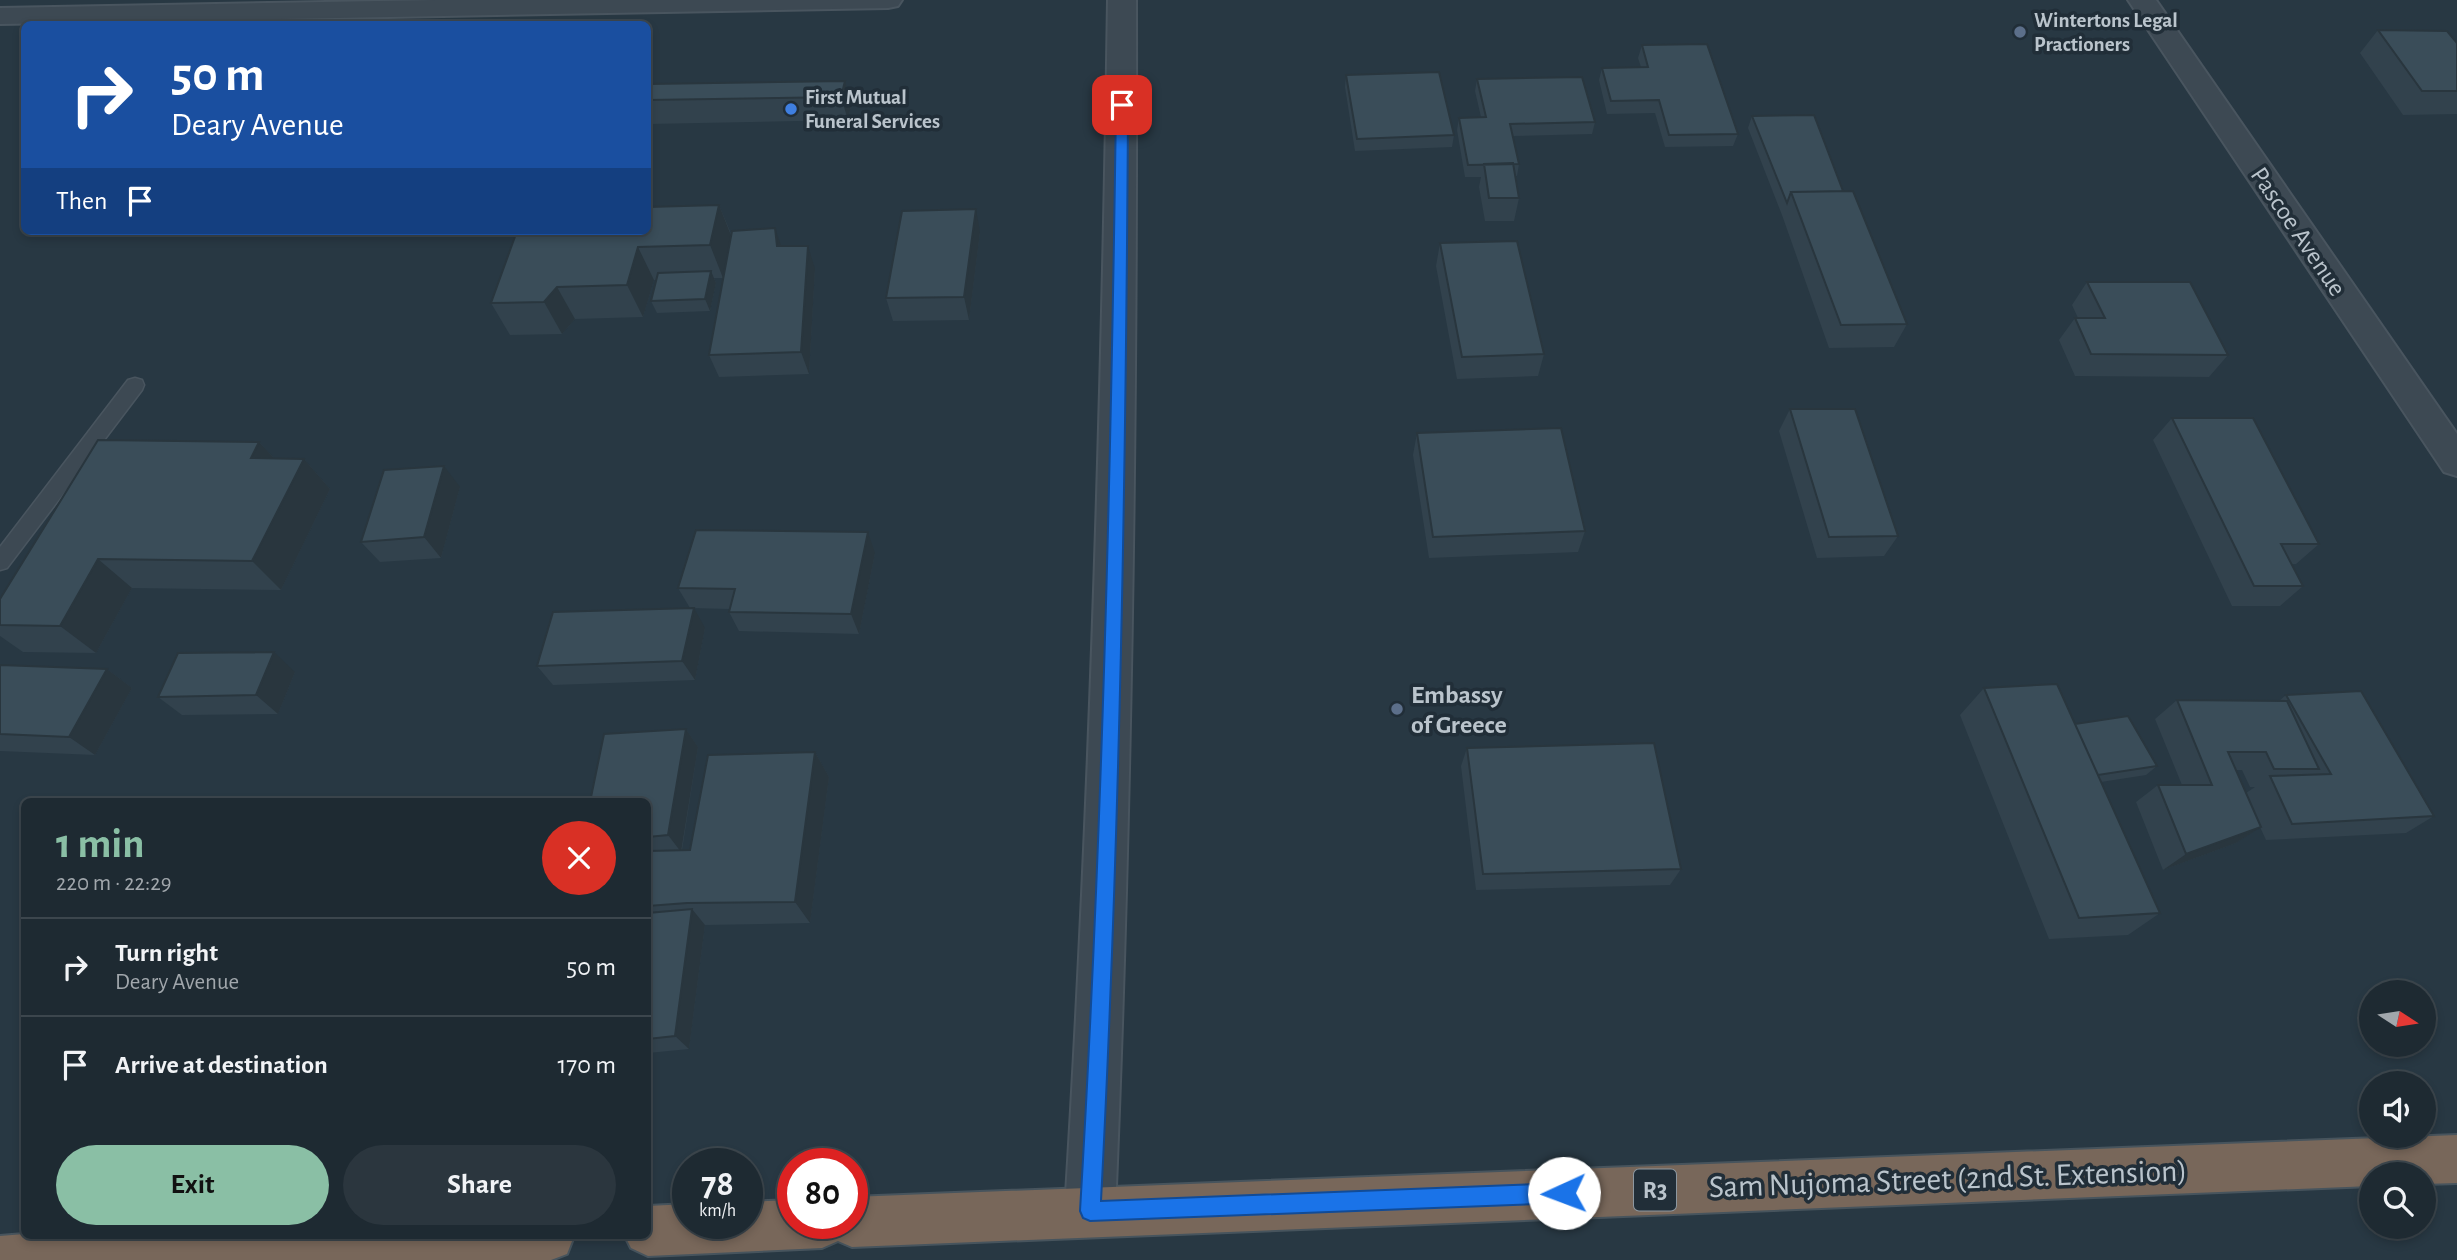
<!DOCTYPE html>
<meta charset="utf-8">
<style>
:root{--surface:#1e2a32;--page:#2b363e;--text:#f1f3f6;--muted:#a1a7ac;--line:#3c464d;--accent:#8abfa5}
body{margin:0;font-family:"Alegreya Sans",sans-serif;background:var(--page);color:var(--text);height:100vh;display:flex;flex-direction:column;font-size:26px;white-space:nowrap}
*{box-sizing:border-box;margin:0}
p{font-size:23px;color:var(--muted)}
.icon{flex:none;width:38px;height:38px;fill:none;stroke:currentColor;stroke-width:2;stroke-linecap:round;stroke-linejoin:round}
.map{position:relative;flex:1;overflow:hidden}
.details{position:absolute;left:21px;top:798px;width:630px;height:441px;display:flex;flex-direction:column;background:var(--surface);border-radius:10px;box-shadow:0 4px 10px #0003,0 0 0 2px var(--line)}
.details>*{flex:none}
.guide{position:absolute;left:21px;top:21px;width:630px;height:214px;border-radius:10px;box-shadow:0 4px 10px #0003,0 0 0 2px var(--line);background:#1a4fa0;color:#fff;overflow:hidden}
.needle{width:46px;rotate:102deg}
.tools{position:absolute;left:2359px;top:980px;display:grid;gap:14px}
.tools a{display:grid;place-items:center;width:77px;height:77px;border-radius:50%;background:var(--surface);box-shadow:0 4px 10px #0003,0 0 0 2px var(--line);font-size:35px}
.speed{position:absolute;left:672px;top:1148px;display:flex;gap:14px;font-size:35px;font-weight:700;text-align:center}
.speed>*{display:grid;place-content:center;width:91px;height:91px;border-radius:50%;background:var(--surface);box-shadow:0 4px 10px #0003,0 0 0 2px var(--line);line-height:1}
.speed small{font-size:18px;font-weight:400}
.speed .limit{border:10px solid #d22;background:#fff;color:#111}
.pin{position:absolute;display:grid;place-items:center;width:60px;height:60px;color:#fff;margin:-30px;border-radius:14px;box-shadow:0 4px 10px #0006}
.me{position:absolute;width:77px;margin:-38px;rotate:268deg;stroke-linejoin:round;filter:drop-shadow(0 0 5px #0008)}
.turn{display:flex;align-items:center;gap:24px;height:147px;padding:0 35px;font-size:32px}
.turn .icon{width:91px;height:91px;stroke-width:2.5}
.turn b{display:block;font-size:49px;line-height:60px}
.then{display:flex;align-items:center;height:66px;padding:0 35px;background:#0003;gap:14px;font-size:26px}
.round{display:grid;place-items:center;flex:none;width:74px;height:74px;border-radius:37px;background:var(--page)}
.summary{display:flex;align-items:center;justify-content:space-between;height:119px;padding:0 35px}
h1{font-size:42px;font-weight:600;line-height:52px;color:var(--accent)}
.action{display:flex;gap:14px;margin-top:auto;padding:14px 35px}
.action a{flex:1;height:80px;border-radius:42px;background:var(--accent);color:#111;font-size:28px;font-weight:600;line-height:80px;text-align:center}
.action a+a{background:var(--page);color:var(--text)}
ul{padding:0;list-style:none}
li{display:flex;align-items:center;gap:21px;height:98px;padding:0 35px;border-top:2px solid var(--line)}
li div{flex:1}
li b{display:block;font-size:26px}
li em{font-style:normal}
.map>svg:first-child{display:block}
.lines{fill:none;stroke-linecap:round;stroke-linejoin:round}
.lane-casing{stroke:#49555f;stroke-width:3}
.street-casing{stroke:#49555f;stroke-width:4}
.highway-casing{stroke:#47545d;stroke-width:4}
.lane{fill:#3d4953;fill-rule:evenodd}
.street{fill:#3d4953;fill-rule:evenodd}
.highway{fill:#78675a;fill-rule:evenodd}
.wall{fill:#32424d;fill-rule:evenodd}
.shaded-wall{fill:#29363e}
.building{fill:#3a4d59;stroke:#29363e;stroke-width:2}
.route{fill:#1a73e8;stroke:#114b97;stroke-width:2}
.service-dot{fill:#5c6f8a;stroke:#212e38;stroke-width:2.5}
.shop-dot{fill:#3f7fe0;stroke:#212e38;stroke-width:2.5}
.labels{text-anchor:middle;stroke-width:7;stroke-linejoin:round;paint-order:stroke}
.far-poi-label{font-size:21px;font-weight:bold;fill:#bac4cc;stroke:#212e38;text-anchor:start}
.shield{fill:#212e38;stroke:#8c97a0;stroke-width:2}
.shield-label{font-size:24px;font-weight:bold;fill:#bac4cc}
.street-label{font-size:26px;fill:#bac4cc;stroke:#212e38}
.poi-label{font-size:26px;font-weight:bold;fill:#bac4cc;stroke:#212e38;text-anchor:start}
.near-street-label{font-size:32px;fill:#bac4cc;stroke:#212e38}
</style>
<div class="map">
<svg width="2457" height="1260" viewBox="0 0 2457 1260">
<rect width="100%" height="100%" fill="#283843"/>
<g class="lines">
<g class="lane-casing">
<path id="lane" d="M 135,378 L 142,380 L 144,385 L 142,390 L 7,568 L 0,570 L 0,547 L 128,380 Z"/>
</g>
<g class="street-casing">
<path id="street" d="M 435,0 L 902,0 L 898,6 L 888,8 L 0,24 L 0,8 Z
M 1108,0 L 1136,0 C 1137,404 1132,807 1115,1211 L 1107,1228 L 1090,1236 L 1073,1228 L 1065,1211 C 1090,808 1102,404 1108,0 Z
M 2128,0 L 2156,0 L 2457,434 L 2457,476 L 2444,472 Z"/>
</g>
<g class="highway-casing">
<path id="highway" d="M 2457,1135 L 2457,1183 L 2424,1184 L 2424,1174 L 2371,1174 L 2371,1186 L 852,1247 L 838,1241 L 822,1248 L 648,1256 L 631,1248 L 625,1236 L 648,1236 L 648,1206 L 688,1204 L 688,1223 L 747,1223 L 747,1202 L 793,1200 L 793,1223 L 852,1223 L 852,1197 Z
M 24,1234 L 24,1236 L 574,1236 L 567,1254 L 551,1260 L 0,1260 L 0,1236 Z"/>
</g>
<use href="#lane" class="lane"/>
<use href="#street" class="street"/>
<use href="#highway" class="highway"/>
</g>
<path class="wall" d="M 2378,30 L 2457,43 L 2457,114 L 2403,115 L 2360,53 Z
M 1642,45 L 1738,134 L 1733,146 L 1665,147 L 1655,113 L 1607,114 L 1599,80 L 1602,68 L 1641,67 L 1638,58 Z
M 1346,75 L 1454,135 L 1452,147 L 1355,151 L 1345,87 Z
M 1477,79 L 1595,122 L 1592,134 L 1513,136 L 1519,164 L 1517,176 L 1516,176 L 1519,198 L 1514,221 L 1485,221 L 1479,187 L 1481,177 L 1465,177 L 1457,130 L 1459,118 L 1481,117 L 1475,91 Z
M 845,81 L 851,105 L 848,120 L 649,124 L 648,120 L 648,84 Z
M 1752,116 L 1843,191 L 1907,324 L 1894,347 L 1829,348 L 1782,215 L 1748,128 Z
M 719,205 L 732,236 L 781,246 L 815,269 L 809,374 L 719,377 L 709,355 L 728,255 L 723,278 L 714,278 L 716,283 L 710,311 L 657,313 L 651,301 L 656,280 L 654,280 L 643,317 L 575,319 L 562,334 L 510,335 L 491,303 Z
M 980,232 L 969,320 L 893,321 L 886,298 Z
M 1440,243 L 1544,354 L 1538,376 L 1457,379 L 1436,266 Z
M 2087,282 L 2228,355 L 2209,377 L 2075,376 L 2059,340 L 2075,318 L 2078,318 L 2072,305 Z
M 1790,409 L 1898,536 L 1884,556 L 1817,558 L 1779,431 Z
M 2172,418 L 2319,544 L 2296,564 L 2292,564 L 2303,586 L 2280,606 L 2232,606 L 2153,440 Z
M 1417,433 L 1585,531 L 1578,552 L 1429,558 L 1413,455 Z
M 259,442 L 274,458 L 304,459 L 330,489 L 281,590 L 132,588 L 96,653 L 23,652 L 0,636 L 0,599 Z
M 460,487 L 441,558 L 380,562 L 361,542 Z
M 875,553 L 859,634 L 739,631 L 729,612 L 729,609 L 690,608 L 678,588 Z
M 705,628 L 695,680 L 553,685 L 537,666 Z
M 0,665 L 107,669 L 132,688 L 95,755 L 0,751 Z
M 295,672 L 278,714 L 182,715 L 158,697 Z
M 1984,688 L 2075,724 L 2157,766 L 2146,775 L 2101,782 L 2160,913 L 2128,935 L 2049,939 L 1960,715 Z
M 2286,695 L 2434,816 L 2406,833 L 2266,840 L 2260,827 L 2236,843 L 2163,870 L 2136,802 L 2158,785 L 2182,785 L 2155,719 L 2177,700 L 2279,701 ZM 2236,770 L 2242,770 L 2250,787 L 2255,787 L 2246,793 Z
M 686,729 L 698,747 L 682,850 L 690,850 L 815,752 L 829,777 L 810,923 L 705,925 L 689,1049 L 648,1053 L 648,802 Z
M 1467,748 L 1681,869 L 1670,885 L 1476,890 L 1461,766 Z"/>
<path class="shaded-wall" d="M 845,81 L 851,105 L 848,120 L 841,97 Z
M 719,205 L 732,238 L 723,278 L 710,245 Z
M 976,209 L 980,232 L 969,320 L 964,297 Z
M 775,228 L 783,251 L 777,246 Z
M 808,246 L 815,269 L 809,374 L 801,352 Z
M 638,247 L 654,280 L 643,317 L 627,285 Z
M 711,271 L 716,283 L 710,311 L 705,299 Z
M 557,287 L 575,319 L 562,334 L 544,302 Z
M 259,442 L 287,472 L 251,458 Z
M 304,459 L 330,489 L 281,590 L 252,561 Z
M 444,466 L 460,487 L 441,558 L 424,537 Z
M 868,532 L 875,553 L 859,634 L 851,614 Z
M 98,559 L 132,588 L 96,653 L 60,626 Z
M 694,608 L 705,628 L 695,680 L 682,661 Z
M 274,652 L 295,672 L 278,714 L 256,695 Z
M 107,669 L 132,688 L 95,755 L 69,737 Z
M 686,729 L 698,747 L 681,852 L 668,835 Z
M 815,752 L 829,777 L 810,923 L 795,902 Z
M 2261,827 L 2236,843 L 2163,870 L 2186,854 Z
M 692,909 L 705,925 L 689,1049 L 675,1036 Z"/>
<path class="building" d="M 2378,30 L 2447,31 L 2457,43 L 2457,91 L 2422,91 Z
M 1707,44 L 1738,134 L 1669,135 L 1659,100 L 1611,101 L 1602,68 L 1648,67 L 1642,45 Z
M 1439,72 L 1454,135 L 1357,139 L 1346,75 Z
M 1582,77 L 1595,122 L 1510,124 L 1519,164 L 1468,165 L 1459,118 L 1486,117 L 1477,79 Z
M 845,81 L 841,97 L 648,100 L 648,84 Z
M 1814,115 L 1843,191 L 1791,192 L 1787,203 L 1752,116 Z
M 1513,163 L 1519,198 L 1489,198 L 1484,164 Z
M 1853,191 L 1907,324 L 1841,325 L 1791,192 Z
M 719,205 L 710,245 L 638,247 L 627,285 L 557,287 L 544,302 L 491,303 L 517,231 L 648,231 L 648,207 Z
M 976,209 L 964,297 L 886,298 L 902,211 Z
M 775,228 L 777,246 L 808,246 L 801,352 L 709,355 L 732,231 Z
M 1517,241 L 1544,354 L 1462,357 L 1440,243 Z
M 711,271 L 705,299 L 651,301 L 658,273 Z
M 2087,282 L 2190,282 L 2228,355 L 2091,354 L 2075,318 L 2105,318 Z
M 1790,409 L 1855,409 L 1898,536 L 1829,537 Z
M 2172,418 L 2253,418 L 2319,544 L 2281,544 L 2303,586 L 2254,586 Z
M 1561,428 L 1585,531 L 1433,537 L 1417,433 Z
M 98,440 L 259,442 L 251,458 L 304,459 L 252,561 L 98,559 L 60,626 L 0,625 L 0,599 Z
M 444,466 L 424,537 L 361,542 L 384,470 Z
M 696,530 L 868,532 L 851,614 L 729,612 L 735,589 L 678,588 Z
M 694,608 L 682,661 L 537,666 L 553,612 Z
M 274,652 L 256,695 L 158,697 L 178,653 Z
M 0,665 L 107,669 L 69,737 L 0,734 Z
M 2057,684 L 2160,913 L 2079,918 L 1984,688 Z
M 2361,691 L 2434,816 L 2292,824 L 2270,776 L 2331,774 L 2286,695 Z
M 2177,700 L 2287,701 L 2319,769 L 2274,769 L 2266,752 L 2228,752 L 2261,827 L 2186,854 L 2158,785 L 2212,785 Z
M 2128,716 L 2157,766 L 2098,775 L 2075,724 Z
M 686,729 L 668,835 L 648,837 L 648,802 L 590,802 L 604,734 Z
M 1654,743 L 1681,869 L 1483,874 L 1467,748 Z
M 815,752 L 795,902 L 687,903 L 648,906 L 648,851 L 690,850 L 708,755 Z
M 692,909 L 675,1036 L 648,1039 L 648,913 Z"/>
<path class="route" d="M 1122,101 L 1128,105 C 1126,470 1120,836 1101,1201 L 1564,1183 L 1572,1186 L 1575,1193 L 1572,1200 L 1564,1203 L 1090,1221 L 1083,1218 L 1080,1211 C 1102,843 1111,474 1116,105 Z"/>
<g class="service-dot">
<circle cx="2020" cy="32" r="7"/>
<circle cx="1397" cy="709" r="7"/>
</g>
<circle class="shop-dot" cx="791" cy="109" r="7"/>
<g class="labels">
<g class="far-poi-label">
<text x="2034" y="27">Wintertons Legal<tspan x="2034" dy="24">Practioners</tspan></text>
<text x="805" y="104">First Mutual<tspan x="805" dy="24">Funeral Services</tspan></text>
</g>
<rect class="shield" x="1634" y="1169.5" width="42" height="41" rx="5"/>
<g class="shield-label">
<text x="1655" y="1198">R3</text>
</g>
<g class="street-label">
<text transform="translate(2299 231) rotate(56)" y="9">Pascoe Avenue</text>
</g>
<g class="poi-label">
<text x="1411" y="703">Embassy<tspan x="1411" dy="30">of Greece</tspan></text>
</g>
<g class="near-street-label">
<text transform="translate(1948 1178) rotate(-2)" y="11">Sam Nujoma Street (2nd St. Extension)</text>
</g>
</g>
</svg>
<div class="tools">
<a><svg class="needle" viewBox="-14 -14 28 28"><path d="M0-13l5 13h-10z" fill="#e53935"/><path d="M0 13l5-13h-10z" fill="#a1a7ac"/></svg></a>
<a><svg class="icon" aria-label="sound" viewBox="0 0 24 24"><path d="M4 9h4l5-4v14l-5-4H4zM17 9q2 3 0 6"/></svg></a>
<a><svg class="icon" aria-label="search" viewBox="0 0 24 24"><circle cx="10" cy="10" r="6"/><path d="M15 15l6 6"/></svg></a>
</div>
<div class="speed"><div>78<small>km/h</small></div><div class="limit">80</div></div>
<div class="pin" style="left:1122px;top:105px;background:#d93025"><svg class="icon" aria-label="arrive" viewBox="0 0 24 24"><path d="M6 21V4h12l-3 4 3 4H6"/></svg></div>
<svg class="me" style="left:1564px;top:1193px" viewBox="-20 -20 40 40"><circle r="19" fill="#fff"/><path d="M0-13L10 11 0 6-10 11z" fill="#1a73e8"/></svg>
<div class="guide">
<div class="turn"><svg class="icon" aria-label="right" viewBox="0 0 24 24"><path d="M7 20v-9h11M14 6l5 5-5 5"/></svg><div><b>50 m</b>Deary Avenue</div></div>
<div class="then">Then<svg class="icon" aria-label="arrive" viewBox="0 0 24 24"><path d="M6 21V4h12l-3 4 3 4H6"/></svg></div>
</div>
<section class="details">
<div class="summary"><div><h1>1 min</h1><p>220 m · 22:29</p></div><a class="round" style="background:#d93025;color:#fff"><svg class="icon" aria-label="close" viewBox="0 0 24 24"><path d="M6 6l12 12M18 6L6 18"/></svg></a></div>
<ul>
<li><svg class="icon" aria-label="right" viewBox="0 0 24 24"><path d="M7 20v-9h11M14 6l5 5-5 5"/></svg><div><b>Turn right</b><p>Deary Avenue</p></div><em>50 m</em></li>
<li><svg class="icon" aria-label="arrive" viewBox="0 0 24 24"><path d="M6 21V4h12l-3 4 3 4H6"/></svg><div><b>Arrive at destination</b></div><em>170 m</em></li>
</ul>
<div class="action"><a>Exit</a><a>Share</a></div>
</section>
</div>
